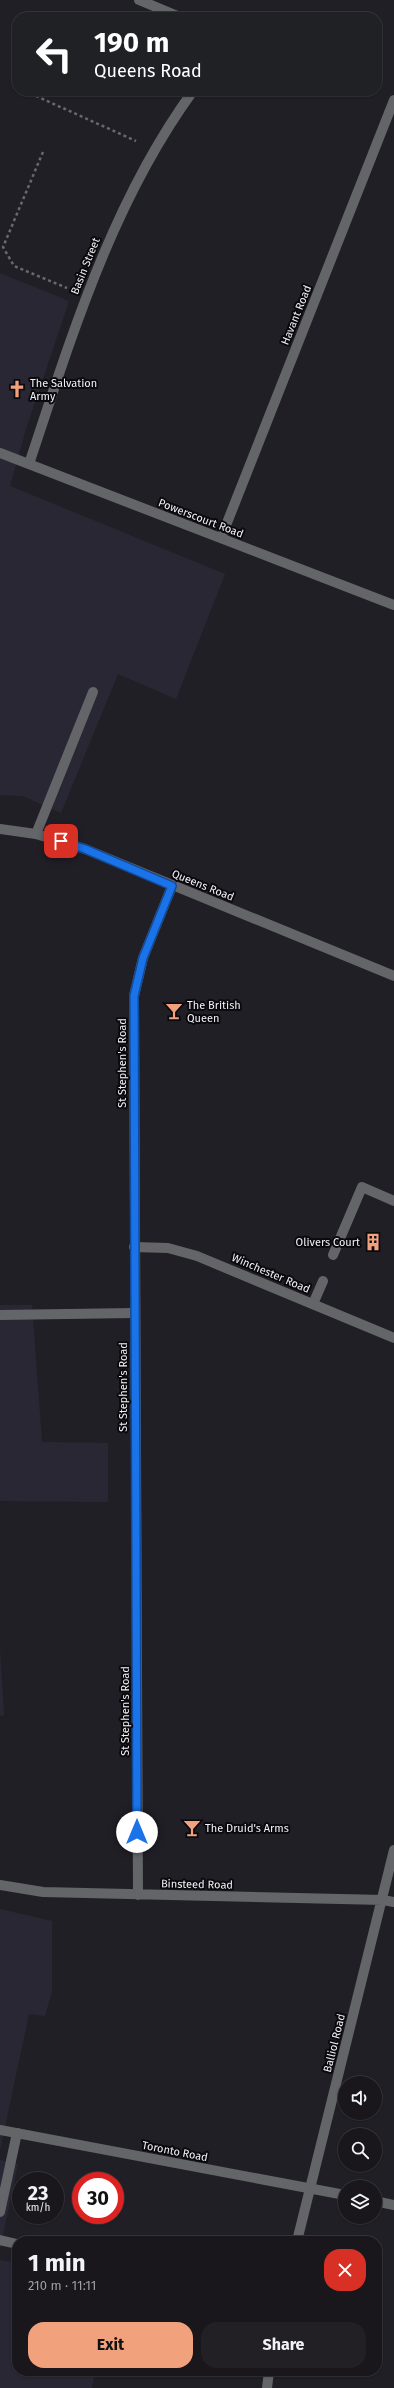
<!DOCTYPE html>
<meta charset="utf-8">
<style>
:root{--surface:#19171c;--page:#222025;--text:#f1f3f6;--muted:#9f9fa3;--line:#37363b;--accent:#f1a17c}
body{margin:0;font-family:"Fira Sans",sans-serif;background:var(--page);color:var(--text);height:100vh;display:flex;flex-direction:column;font-size:15px;white-space:nowrap}
*{box-sizing:border-box;margin:0}
p{font-size:13px;color:var(--muted)}
.icon{flex:none;width:22px;height:22px;fill:none;stroke:currentColor;stroke-width:2;stroke-linecap:round;stroke-linejoin:round}
.map{position:relative;flex:1;overflow:hidden}
.panel{position:absolute;left:12px;top:2236px;width:370px;height:140px;display:flex;flex-direction:column;background:var(--surface);border-radius:16px;box-shadow:0 1px 3px #0004,0 0 0 1px var(--line)}
.panel>*{flex:none}
.banner{position:absolute;left:12px;top:12px;width:370px;height:84px;border-radius:16px;box-shadow:0 1px 3px #0004,0 0 0 1px var(--line);background:#202124;color:#fff;overflow:hidden}
.fabs{position:absolute;left:338px;top:2076px;display:grid;gap:8px}
.fabs a{display:grid;place-items:center;width:44px;height:44px;border-radius:50%;background:var(--surface);box-shadow:0 1px 3px #0004,0 0 0 1px var(--line);font-size:20px}
.speed{position:absolute;left:12px;top:2172px;display:flex;gap:8px;font-size:20px;font-weight:700;text-align:center}
.speed>*{display:grid;place-content:center;width:52px;height:52px;border-radius:50%;background:var(--surface);box-shadow:0 1px 3px #0004,0 0 0 1px var(--line);line-height:1}
.speed small{font-size:10px;font-weight:400}
.speed .limit{border:6px solid #d22;background:#fff;color:#111}
.pin{position:absolute;display:grid;place-items:center;width:34px;height:34px;color:#fff;margin:-17px;border-radius:8px;box-shadow:0 2px 6px #0006}
.me{position:absolute;width:44px;margin:-22px;rotate:0deg;stroke-linejoin:round;filter:drop-shadow(0 0 3px #0008)}
.turn{display:flex;align-items:center;gap:14px;height:84px;padding:0 16px;font-size:18px}
.turn .icon{width:52px;height:52px;stroke-width:2.5}
.turn b{display:block;font-size:28px;line-height:34px}
.round{display:grid;place-items:center;flex:none;width:42px;height:42px;border-radius:16px;background:var(--page)}
.headline{display:flex;align-items:center;justify-content:space-between;height:68px;padding:0 16px}
h1{font-size:24px;font-weight:700;line-height:30px}
.action{display:flex;gap:8px;margin-top:auto;padding:8px 16px}
.action a{flex:1;height:46px;border-radius:16px;background:var(--accent);color:#111;font-size:16px;font-weight:700;line-height:46px;text-align:center}
.action a+a{background:var(--page);color:var(--text)}
.map>svg:first-child{display:block}
.built{fill:#2a2734}
.lines{fill:none;stroke-linecap:round;stroke-linejoin:round}
.path{stroke:#6a686f;stroke-width:2.5;stroke-dasharray:3 3;stroke-linecap:butt}
.lane{stroke:#646569;stroke-width:10}
.street{stroke:#646569;stroke-width:10}
.route-casing{stroke:#114b97;stroke-width:10}
.route{stroke:#1a73e8;stroke-width:7}
.labels{text-anchor:middle;stroke-width:4;stroke-linejoin:round;paint-order:stroke}
.street-label{font-size:11px;fill:#f2f1f7;stroke:#0a090d}
.poi-label{font-size:11px;fill:#f2f1f7;stroke:#0a090d;text-anchor:start}
</style>
<div class="map">
<svg width="394" height="2388" viewBox="0 0 394 2388">
<rect width="100%" height="100%" fill="#211f26"/>
<path class="built" d="M 0,273 L 69,301 L 26,429 L 10,486 L 225,574 L 176,699 L 118,674 L 61,813 L 23,796 L 0,795 Z
M 0,1305 L 32,1305 L 42,1442 L 108,1443 L 108,1502 L 0,1501 Z
M 0,1649 L 4,1715 L 0,1716 Z
M 0,1909 L 52,1921 L 52,1991 L 45,2016 L 29,2014 L 0,2150 Z
M 0,2160 L 18,2164 L 0,2249 Z
M 0,2260 L 17,2263 L 17,2371 L 95,2371 L 92,2388 L 0,2388 Z"/>
<g class="lines">
<path class="path" d="M 25,91 L 136,141
M 43,152 L 3,247 L 14,266 L 67,288"/>
<path class="lane" d="M 36,834 L 93,692
M 333,1255 L 362,1187 L 394,1201
M 313,1304 L 323,1281
M 0,1315 L 134,1313
M 0,2212 L 17,2133
M 0,2240 L 17,2244"/>
<path class="street" d="M 139,0 L 180,17
M 0,453 L 394,605
M 29,464 C 72,335 112,202 193,91
M 221,538 L 394,100
M 0,829 L 36,834 L 85,849 L 394,976
M 134,1247 L 168,1248 L 197,1256 L 394,1338
M 0,1885 L 43,1892 L 383,1900 L 394,1902
M 138,1895 L 134,996 L 143,958 L 172,886
M 0,2130 L 345,2195
M 375,2201 L 394,2205
M 297,2241 L 394,1850
M 267,2388 L 269,2371"/>
</g>
<g class="lines">
<g class="route-casing">
<path id="route" d="M 61,841 L 85,849 L 172,886 L 143,958 L 134,996 L 137,1832"/>
</g>
<use href="#route" class="route"/>
</g>
<defs>
<g id="church-bare" transform="scale(1.38)"><path d="M-1.2-6h2.4v3.5h3.3v2.4h-3.3V6h-2.4V-.1h-3.3v-2.4h3.3Z" fill="#f1a17c" stroke="#0a090d" stroke-width="2.5" paint-order="stroke"/></g>
<g id="bar-bare" transform="scale(1.38)"><path d="M-6-5H6L.8 .8V4.5H3.5V6h-7V4.5H-.8V.8Z" fill="#f1a17c" stroke="#0a090d" stroke-width="2.5" paint-order="stroke"/></g>
<g id="building-bare" transform="scale(1.38)"><path d="M-4-6H4V6H1V3H-1V6H-4ZM-2.5-4.3h1.7v1.8h-1.7ZM.8-4.3h1.7v1.8H.8ZM-2.5-1h1.7V.8h-1.7ZM.8-1h1.7V.8H.8Z" fill="#f1a17c" stroke="#0a090d" stroke-width="2.5" paint-order="stroke"/></g>
</defs>
<g fill-rule="evenodd">
<use href="#church-bare" x="17" y="389"/>
<use href="#bar-bare" x="174" y="1011"/>
<use href="#building-bare" x="373" y="1242"/>
<use href="#bar-bare" x="192" y="1828"/>
</g>
<g class="labels">
<g class="street-label">
<text transform="translate(85 266) rotate(-68)" y="4">Basin Street</text>
<text transform="translate(296 315) rotate(-68)" y="4">Havant Road</text>
<text transform="translate(201 518) rotate(21)" y="4">Powerscourt Road</text>
<text transform="translate(203 885) rotate(22)" y="4">Queens Road</text>
<text transform="translate(122 1063) rotate(-90)" y="4">St Stephen's Road</text>
<text transform="translate(271 1273) rotate(23)" y="4">Winchester Road</text>
<text transform="translate(123 1387) rotate(-90)" y="4">St Stephen's Road</text>
<text transform="translate(125 1711) rotate(-90)" y="4">St Stephen's Road</text>
<text transform="translate(197 1884) rotate(1)" y="4">Binsteed Road</text>
<text transform="translate(334 2043) rotate(-76)" y="4">Balliol Road</text>
<text transform="translate(175 2151) rotate(11)" y="4">Toronto Road</text>
</g>
<g class="poi-label">
<text x="30" y="387">The Salvation<tspan x="30" dy="13">Army</tspan></text>
<text x="187" y="1009">The British<tspan x="187" dy="13">Queen</tspan></text>
<text x="360" y="1246" text-anchor="end">Olivers Court</text>
<text x="205" y="1832">The Druid's Arms</text>
</g>
</g>
</svg>
<div class="fabs">
<a><svg class="icon" aria-label="sound" viewBox="0 0 24 24"><path d="M4 9h4l5-4v14l-5-4H4zM17 9q2 3 0 6"/></svg></a>
<a><svg class="icon" aria-label="search" viewBox="0 0 24 24"><circle cx="10" cy="10" r="6"/><path d="M15 15l6 6"/></svg></a>
<a><svg class="icon" aria-label="layers" viewBox="0 0 24 24"><path d="M12 4l9 5-9 5-9-5zM3 14l9 5 9-5"/></svg></a>
</div>
<div class="speed"><div>23<small>km/h</small></div><div class="limit">30</div></div>
<div class="pin" style="left:61px;top:841px;background:#d93025"><svg class="icon" aria-label="arrive" viewBox="0 0 24 24"><path d="M6 21V4h12l-3 4 3 4H6"/></svg></div>
<svg class="me" style="left:137px;top:1832px" viewBox="-20 -20 40 40"><circle r="19" fill="#fff"/><path d="M0-13L10 11 0 6-10 11z" fill="#1a73e8"/></svg>
<div class="banner">
<div class="turn"><svg class="icon" aria-label="left" viewBox="0 0 24 24"><path d="M17 20v-9H6M10 6l-5 5 5 5"/></svg><div><b>190 m</b>Queens Road</div></div>
</div>
<section class="panel">
<div class="headline"><div><h1>1 min</h1><p>210 m · 11:11</p></div><a class="round" style="background:#d93025;color:#fff"><svg class="icon" aria-label="close" viewBox="0 0 24 24"><path d="M6 6l12 12M18 6L6 18"/></svg></a></div>
<div class="action"><a>Exit</a><a>Share</a></div>
</section>
</div>
